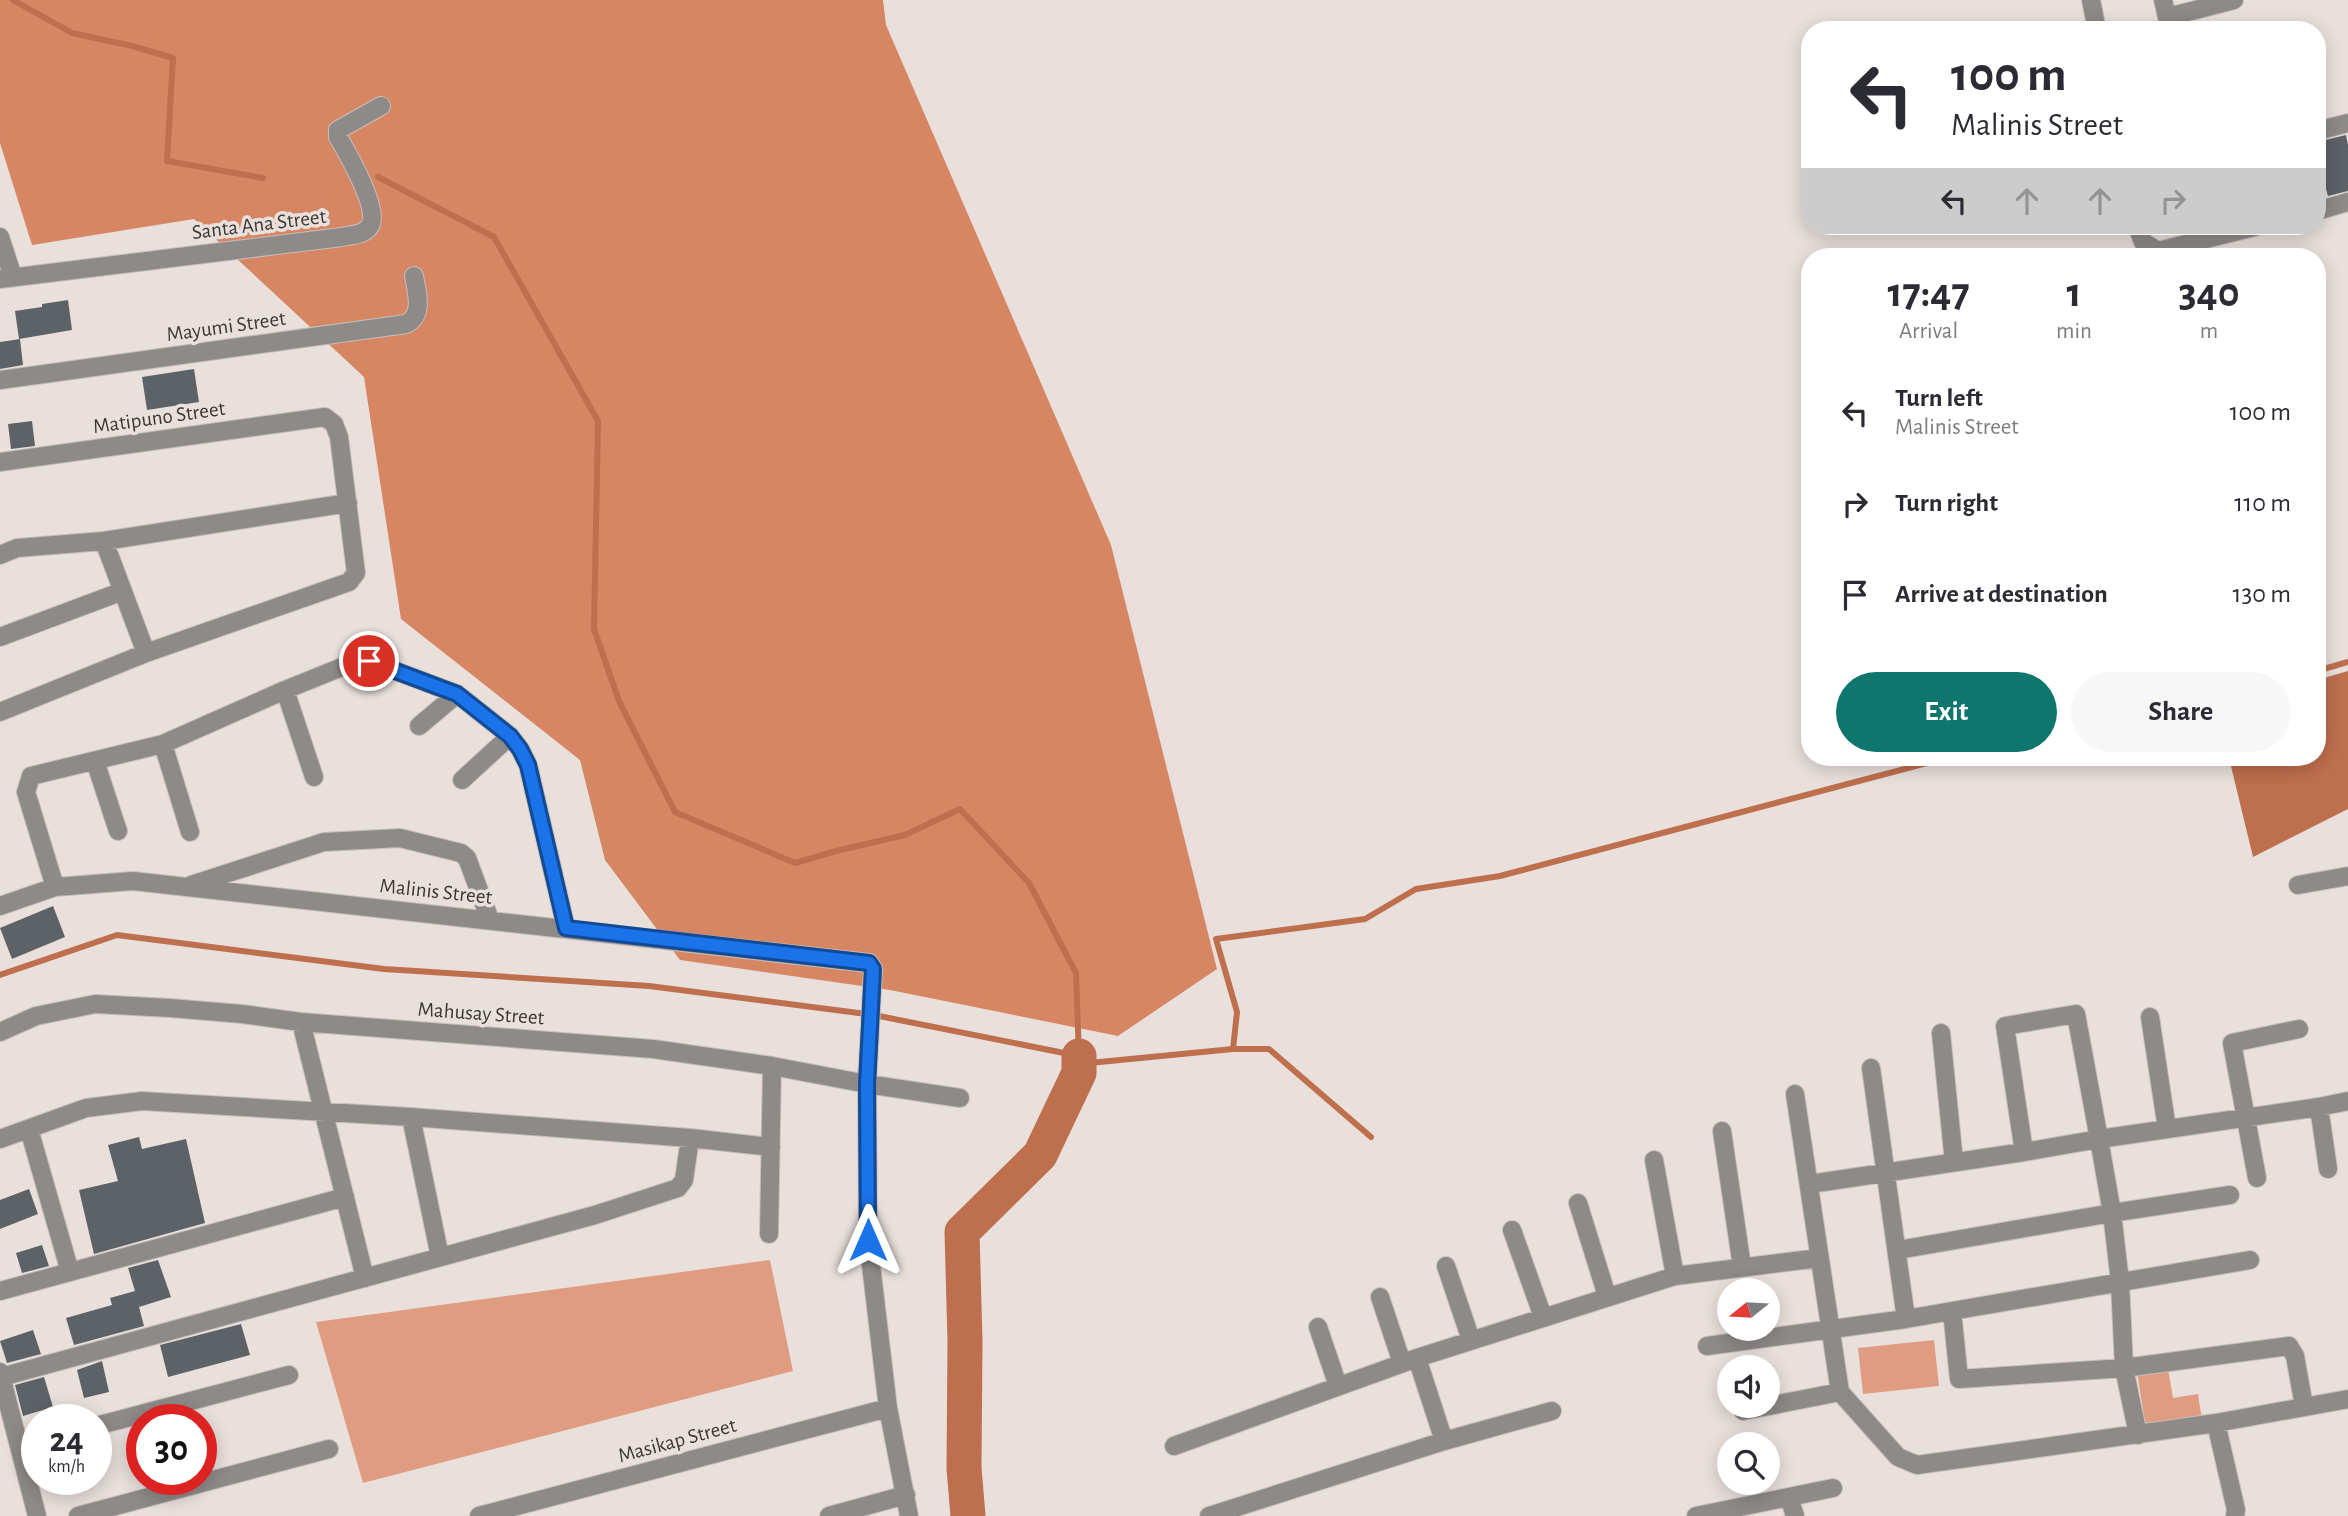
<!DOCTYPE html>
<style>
:root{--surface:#fff;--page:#f7f7f7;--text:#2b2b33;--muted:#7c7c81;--accent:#0f766e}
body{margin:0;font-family:"Alegreya Sans",sans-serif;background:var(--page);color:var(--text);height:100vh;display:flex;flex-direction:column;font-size:26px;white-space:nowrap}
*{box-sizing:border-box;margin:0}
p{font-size:23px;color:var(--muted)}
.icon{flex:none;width:38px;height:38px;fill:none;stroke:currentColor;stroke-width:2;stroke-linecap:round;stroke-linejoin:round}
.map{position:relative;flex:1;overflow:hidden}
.side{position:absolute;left:1801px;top:248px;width:525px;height:518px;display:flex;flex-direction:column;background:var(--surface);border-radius:28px;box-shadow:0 4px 18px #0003}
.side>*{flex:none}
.top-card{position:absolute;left:1801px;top:21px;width:525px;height:214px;border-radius:28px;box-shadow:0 4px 18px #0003;background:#fff;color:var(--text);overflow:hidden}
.needle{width:46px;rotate:252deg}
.buttons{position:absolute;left:1717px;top:1278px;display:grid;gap:14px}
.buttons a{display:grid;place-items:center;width:63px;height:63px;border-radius:50%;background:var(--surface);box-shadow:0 4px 18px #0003;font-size:35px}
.speed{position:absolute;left:21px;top:1404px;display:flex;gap:14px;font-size:35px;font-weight:700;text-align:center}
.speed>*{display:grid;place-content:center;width:91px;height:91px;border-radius:50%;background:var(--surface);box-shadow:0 4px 18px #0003;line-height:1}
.speed small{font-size:18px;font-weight:400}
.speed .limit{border:10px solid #d22;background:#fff;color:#111}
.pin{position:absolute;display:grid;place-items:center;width:60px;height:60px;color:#fff;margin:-30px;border:4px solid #fff;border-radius:50%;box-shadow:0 2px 7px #0007}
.me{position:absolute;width:77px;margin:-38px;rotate:0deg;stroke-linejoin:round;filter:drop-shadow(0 0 5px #0008)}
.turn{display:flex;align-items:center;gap:24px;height:147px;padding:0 35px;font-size:32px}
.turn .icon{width:91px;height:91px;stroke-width:2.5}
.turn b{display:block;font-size:49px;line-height:60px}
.lanes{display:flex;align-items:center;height:66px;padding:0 35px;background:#0003;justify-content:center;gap:35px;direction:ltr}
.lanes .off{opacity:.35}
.eta{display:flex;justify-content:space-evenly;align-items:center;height:119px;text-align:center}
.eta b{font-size:42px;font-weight:700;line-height:49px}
.cta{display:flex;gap:14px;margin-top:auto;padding:14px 35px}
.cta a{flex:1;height:80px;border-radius:42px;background:var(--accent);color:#fff;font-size:28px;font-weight:700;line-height:80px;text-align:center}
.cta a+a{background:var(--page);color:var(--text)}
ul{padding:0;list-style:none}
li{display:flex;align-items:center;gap:21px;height:91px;padding:0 35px}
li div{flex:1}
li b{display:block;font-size:26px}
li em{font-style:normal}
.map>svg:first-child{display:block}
.green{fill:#e09c81}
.forest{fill:#d78664}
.water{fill:#be6f4e}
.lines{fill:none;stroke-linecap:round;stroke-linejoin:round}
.stream{stroke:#be6f4e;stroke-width:6}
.river{stroke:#be6f4e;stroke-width:35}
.building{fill:#5d6267}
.minor-casing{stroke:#c6bebb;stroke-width:20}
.minor{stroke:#8e8a88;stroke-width:18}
.route-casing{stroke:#114b97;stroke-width:18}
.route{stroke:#1a73e8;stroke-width:12}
.labels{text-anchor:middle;stroke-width:7;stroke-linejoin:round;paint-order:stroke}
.street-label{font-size:21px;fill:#3a3735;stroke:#e9e0dc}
</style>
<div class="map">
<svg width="2348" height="1516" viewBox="0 0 2348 1516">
<rect width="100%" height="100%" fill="#e9e0dc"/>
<path class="green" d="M 770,1260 L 793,1371 L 363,1483 L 316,1322 Z
M 1934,1340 L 1939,1386 L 1863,1394 L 1858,1348 Z
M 2168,1369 L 2173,1398 L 2198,1394 L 2202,1420 L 2146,1429 L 2137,1372 Z"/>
<path class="forest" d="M 0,0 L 883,0 L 886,25 L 1111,545 L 1217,969 L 1118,1036 L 890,990 L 680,960 L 605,860 L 580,760 L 401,619 L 364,377 L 194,219 L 32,245 L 0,143 Z"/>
<path class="water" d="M 2348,671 L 2348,809 L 2253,857 L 2229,758 L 2317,758 L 2317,680 Z"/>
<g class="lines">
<path class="stream" d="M 13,0 L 72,33 L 132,46 L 173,58 L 167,161 L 263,178
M 2317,671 L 2348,662
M 0,975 L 117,935 L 384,969 L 649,986 L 874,1015 L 1079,1056 L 1076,973 L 1029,883 L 960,809 L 905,835 L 836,851 L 795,863 L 675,812 L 619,701 L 594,629 L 598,421 L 494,237 L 378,177
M 1233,1049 L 1269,1049 L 1371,1137
M 1079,1064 L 1233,1049 L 1237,1012 L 1216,939 L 1365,919 L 1416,889 L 1500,876 L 1946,758"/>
<path class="river" d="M 968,1516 L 964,1468 L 965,1341 L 962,1232 L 1040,1155 L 1079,1073 L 1079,1056"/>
</g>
<path class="building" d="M 2346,135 L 2348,145 L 2348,191 L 2328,196 L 2324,182 L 2317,184 L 2317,142 Z
M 68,300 L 72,330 L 19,339 L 15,311 L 42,307 L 42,304 Z
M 20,339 L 23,365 L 0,369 L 0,342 Z
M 194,369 L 199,402 L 147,410 L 142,377 Z
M 32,421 L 35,446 L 11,449 L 8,424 Z
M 53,906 L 65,937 L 12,959 L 0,928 Z
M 139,1137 L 142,1149 L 186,1139 L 205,1223 L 94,1254 L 79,1190 L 118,1181 L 108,1145 Z
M 29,1189 L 38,1214 L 0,1229 L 0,1200 Z
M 42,1245 L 49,1266 L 22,1273 L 16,1253 Z
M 158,1260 L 171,1297 L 139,1307 L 144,1326 L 74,1345 L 66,1318 L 112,1305 L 110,1298 L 135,1291 L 128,1268 Z
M 241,1324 L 250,1355 L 168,1377 L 160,1345 Z
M 33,1330 L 41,1354 L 7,1363 L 0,1341 Z
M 102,1361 L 109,1392 L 84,1398 L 77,1370 Z
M 44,1377 L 53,1407 L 23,1416 L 15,1385 Z"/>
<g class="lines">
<g class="minor-casing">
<path id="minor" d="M 2091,0 L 2097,30
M 2163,0 L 2170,30
M 2168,17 L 2234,0
M 2317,131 L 2348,123
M 2317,211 L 2348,202
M 2137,226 L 2143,242 L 2158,251 L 2258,226
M 0,237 L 13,277
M 0,279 L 342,237 C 351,235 367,235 371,224 C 378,206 348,154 338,137 L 338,130 L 381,106
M 0,380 L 406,324 C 424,315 417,293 414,276
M 0,462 L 325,417 L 334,424 L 339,437 L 356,573 L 349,582 L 146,653 L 0,712
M 104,541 L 146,653
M 0,555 L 17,548 L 104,541 L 348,503
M 0,637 L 123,591
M 285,690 L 314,777
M 419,726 L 457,694
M 163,744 L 190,832
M 95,761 L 118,831
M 462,780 L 510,736
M 191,885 L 324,842 L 400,838 L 461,853 L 467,858 L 490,920
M 2298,885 L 2348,876
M 55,887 L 26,792 L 31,776 L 163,744 L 285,690 L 352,663 L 369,661 L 457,694 L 510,736 L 520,749 L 528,765 L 566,928
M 0,906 L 55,887 L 133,881 L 869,963 L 873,969 L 867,1084 L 868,1240 L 888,1408 L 909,1516
M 2150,1017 L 2167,1129
M 301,1022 L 365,1278
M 0,1032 L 36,1016 L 95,1004 L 170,1008 L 242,1014 L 301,1022 L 653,1049 L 772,1066 L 867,1084 L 960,1098
M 1941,1033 L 1954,1162
M 1871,1068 L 1906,1319 L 1952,1311
M 1795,1094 L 1840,1392 L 1898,1457 L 1917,1465 L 2216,1423 L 2348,1399
M 2319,1107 L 2328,1169
M 411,1117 L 440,1257
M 29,1129 L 70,1272
M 1722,1131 L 1742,1267
M 0,1139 L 86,1108 L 142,1101 L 411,1117 L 690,1138 L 771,1147
M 2024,1152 L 2005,1026 L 2076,1014 L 2099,1139 L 2319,1107 L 2348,1101
M 1654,1160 L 1675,1276
M 2257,1178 L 2232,1043 L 2299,1029
M 1810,1184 L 2024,1152 L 2099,1139 L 2112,1213 L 2120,1282 L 2124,1368 L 2138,1435
M 1578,1203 L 1607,1296
M 1512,1230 L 1543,1317
M 769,1234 L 772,1066
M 1898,1250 L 2112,1213 L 2230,1195
M 2250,1260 L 1952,1311 L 1959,1379 L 2124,1368 L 2289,1346 L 2295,1356 L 2304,1406
M 1446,1266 L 1471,1340
M 0,1291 L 345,1197
M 1380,1297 L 1402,1363
M 1318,1327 L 1338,1386
M 1707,1346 L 1906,1319
M 1417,1358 L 1444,1441
M 0,1372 L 37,1516
M 1,1377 L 595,1215 L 678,1188 L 684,1180 L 690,1138
M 1743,1411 L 1840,1392
M 2216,1423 L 2236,1510 L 2235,1516
M 96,1426 L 289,1375
M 19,1446 L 37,1442
M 1174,1446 L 1417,1358 L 1675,1276 L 1819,1258
M 1789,1497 L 1795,1516
M 78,1516 L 329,1449
M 479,1516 L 888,1408
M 829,1516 L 906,1495
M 1209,1516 L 1444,1441 L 1552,1411
M 1696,1516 L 1833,1488"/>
</g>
<use href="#minor" class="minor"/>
</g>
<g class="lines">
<g class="route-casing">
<path id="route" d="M 369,661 L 457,694 L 510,736 L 520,749 L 528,765 L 566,928 L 869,963 L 873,969 L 867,1084 L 868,1240"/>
</g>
<use href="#route" class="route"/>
</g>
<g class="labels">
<g class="street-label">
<text transform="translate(259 224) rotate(-7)" y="7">Santa Ana Street</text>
<text transform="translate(226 326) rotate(-8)" y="7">Mayumi Street</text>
<text transform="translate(159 417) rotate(-8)" y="7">Matipuno Street</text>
<text transform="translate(436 891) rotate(6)" y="7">Malinis Street</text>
<text transform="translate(481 1013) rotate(4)" y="7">Mahusay Street</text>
<text transform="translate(677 1440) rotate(-15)" y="7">Masikap Street</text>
</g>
</g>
</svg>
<div class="buttons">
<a><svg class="needle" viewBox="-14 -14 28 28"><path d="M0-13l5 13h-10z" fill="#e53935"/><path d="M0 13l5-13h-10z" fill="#7c7c81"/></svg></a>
<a><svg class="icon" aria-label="sound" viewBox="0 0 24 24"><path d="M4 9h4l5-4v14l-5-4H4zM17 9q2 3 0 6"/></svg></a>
<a><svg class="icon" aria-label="search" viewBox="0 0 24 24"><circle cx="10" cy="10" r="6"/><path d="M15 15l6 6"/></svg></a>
</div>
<div class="speed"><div>24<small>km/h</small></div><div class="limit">30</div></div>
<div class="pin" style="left:369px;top:661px;background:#d93025"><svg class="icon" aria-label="arrive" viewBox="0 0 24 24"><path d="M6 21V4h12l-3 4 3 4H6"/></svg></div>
<svg class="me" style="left:868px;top:1240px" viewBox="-20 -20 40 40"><path d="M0-17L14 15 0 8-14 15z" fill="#1a73e8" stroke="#fff" stroke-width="4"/></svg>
<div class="top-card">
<div class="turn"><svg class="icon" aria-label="left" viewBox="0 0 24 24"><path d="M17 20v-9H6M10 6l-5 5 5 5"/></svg><div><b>100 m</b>Malinis Street</div></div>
<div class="lanes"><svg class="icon" aria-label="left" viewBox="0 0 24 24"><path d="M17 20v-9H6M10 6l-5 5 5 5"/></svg><svg class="icon off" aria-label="ahead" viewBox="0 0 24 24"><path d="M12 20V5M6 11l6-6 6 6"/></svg><svg class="icon off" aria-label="ahead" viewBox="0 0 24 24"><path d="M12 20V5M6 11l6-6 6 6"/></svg><svg class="icon off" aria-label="right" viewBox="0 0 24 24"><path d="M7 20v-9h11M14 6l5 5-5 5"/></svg></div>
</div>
<section class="side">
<div class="eta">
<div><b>17:47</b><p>Arrival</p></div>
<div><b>1</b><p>min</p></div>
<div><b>340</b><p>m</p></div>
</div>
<ul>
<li><svg class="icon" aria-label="left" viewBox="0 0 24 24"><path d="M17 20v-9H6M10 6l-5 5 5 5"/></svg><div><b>Turn left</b><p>Malinis Street</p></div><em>100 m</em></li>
<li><svg class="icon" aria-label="right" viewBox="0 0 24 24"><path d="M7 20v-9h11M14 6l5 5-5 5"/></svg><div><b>Turn right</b></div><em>110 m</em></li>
<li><svg class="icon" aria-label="arrive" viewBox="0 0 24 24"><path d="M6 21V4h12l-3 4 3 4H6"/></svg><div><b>Arrive at destination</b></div><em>130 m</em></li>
</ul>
<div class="cta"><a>Exit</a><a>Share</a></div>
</section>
</div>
